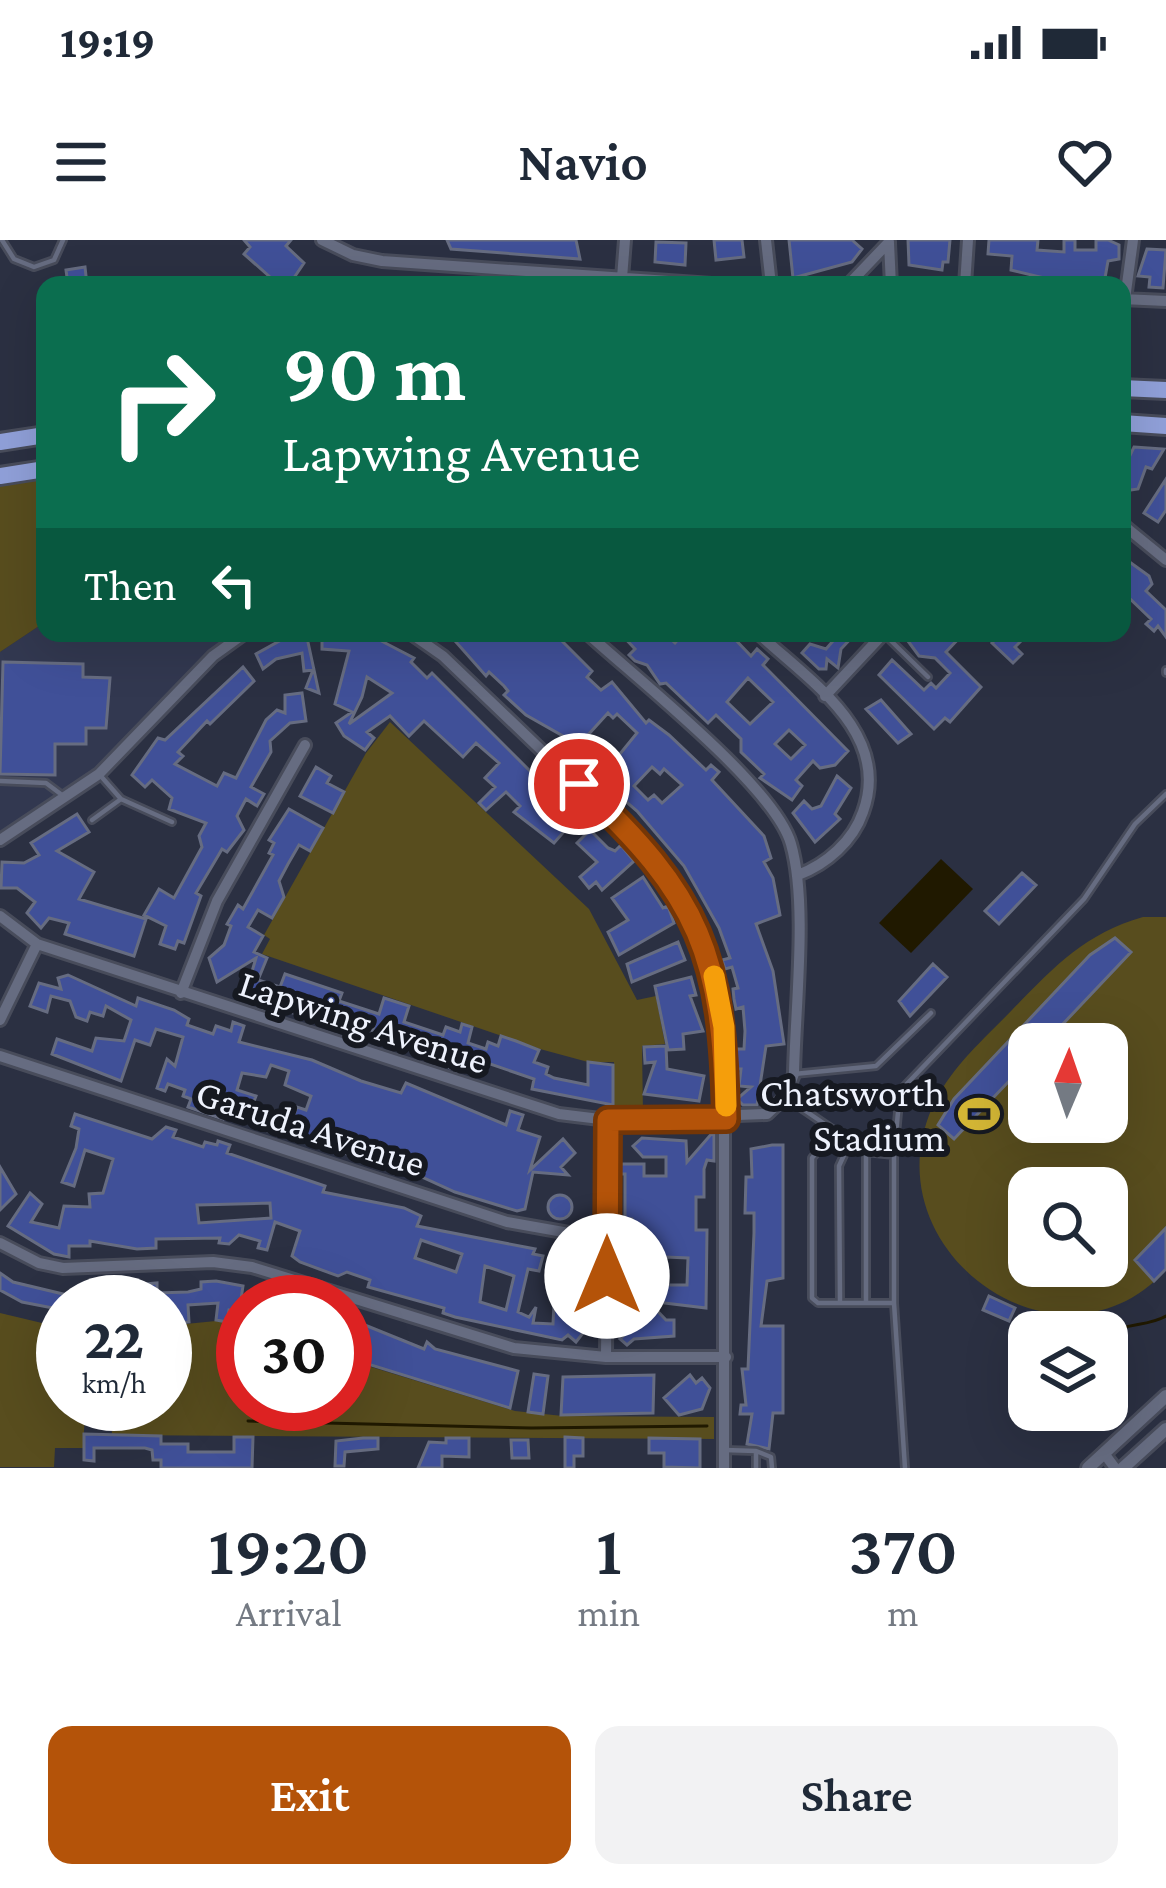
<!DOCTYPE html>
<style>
:root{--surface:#fff;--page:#f2f2f3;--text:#1f2937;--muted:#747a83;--accent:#b45309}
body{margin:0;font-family:"Crimson Pro",serif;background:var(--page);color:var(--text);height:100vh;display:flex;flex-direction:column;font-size:45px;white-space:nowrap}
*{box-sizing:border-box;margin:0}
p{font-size:39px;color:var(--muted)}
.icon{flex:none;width:66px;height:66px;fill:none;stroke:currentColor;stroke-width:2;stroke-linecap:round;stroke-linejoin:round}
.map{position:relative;height:1228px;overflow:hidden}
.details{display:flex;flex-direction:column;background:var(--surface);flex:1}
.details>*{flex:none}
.guide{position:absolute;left:36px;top:36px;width:1095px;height:366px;border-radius:24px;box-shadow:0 12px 48px #0002;background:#0b6e4f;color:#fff;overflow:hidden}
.needle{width:78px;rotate:2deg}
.tools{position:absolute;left:1008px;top:783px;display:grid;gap:24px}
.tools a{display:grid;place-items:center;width:120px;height:120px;border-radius:24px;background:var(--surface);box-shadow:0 12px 48px #0002;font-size:60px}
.speed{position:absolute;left:36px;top:1035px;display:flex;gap:24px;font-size:60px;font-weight:700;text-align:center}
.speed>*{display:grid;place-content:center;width:156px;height:156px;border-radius:50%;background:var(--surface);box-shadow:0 12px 48px #0002;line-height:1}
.speed small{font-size:30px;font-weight:400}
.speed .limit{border:18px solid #d22;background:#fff;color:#111}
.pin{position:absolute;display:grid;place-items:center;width:102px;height:102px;color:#fff;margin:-51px;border:6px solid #fff;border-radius:50%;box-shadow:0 3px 12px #0007}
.me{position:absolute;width:132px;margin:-66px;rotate:0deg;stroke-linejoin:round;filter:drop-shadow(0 0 9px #0008)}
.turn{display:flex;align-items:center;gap:42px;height:252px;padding:0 48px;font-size:54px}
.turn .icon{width:156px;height:156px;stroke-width:2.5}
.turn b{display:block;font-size:84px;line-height:102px}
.then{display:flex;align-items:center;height:114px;padding:0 48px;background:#0003;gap:24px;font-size:45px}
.eta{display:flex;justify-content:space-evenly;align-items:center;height:204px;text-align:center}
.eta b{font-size:72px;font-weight:600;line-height:84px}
.button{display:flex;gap:24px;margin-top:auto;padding:24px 48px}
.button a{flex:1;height:138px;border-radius:24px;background:var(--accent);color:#fff;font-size:48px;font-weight:600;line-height:138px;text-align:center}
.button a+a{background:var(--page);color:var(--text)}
.status{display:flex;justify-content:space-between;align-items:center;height:84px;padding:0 60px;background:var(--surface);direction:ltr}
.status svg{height:33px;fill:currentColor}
header{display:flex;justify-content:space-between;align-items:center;height:156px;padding:0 48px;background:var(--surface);font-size:54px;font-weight:600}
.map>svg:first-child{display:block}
.built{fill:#323850}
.green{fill:#584d1e;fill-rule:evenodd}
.water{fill:#201900}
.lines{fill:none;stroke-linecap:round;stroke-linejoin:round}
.stream{stroke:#201900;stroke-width:3}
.building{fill:#405098;stroke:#666c81;stroke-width:3;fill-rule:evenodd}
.service-casing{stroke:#484c5b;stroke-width:10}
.minor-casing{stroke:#484c5b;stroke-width:16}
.tertiary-casing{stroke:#484c5b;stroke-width:18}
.trunk-casing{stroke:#484c5b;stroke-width:22}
.service{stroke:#666c81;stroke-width:4.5}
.minor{stroke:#666c81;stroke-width:10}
.tertiary{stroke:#666c81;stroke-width:12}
.trunk{stroke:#90a0d9;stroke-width:16}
.route-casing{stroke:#753606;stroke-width:30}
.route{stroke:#b45309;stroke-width:21}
.slow{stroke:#f59e0b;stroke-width:21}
.labels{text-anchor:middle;stroke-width:12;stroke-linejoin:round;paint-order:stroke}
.street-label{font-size:39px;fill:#eef2fd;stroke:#161921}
.poi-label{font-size:39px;fill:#eef2fd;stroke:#161921;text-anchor:end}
</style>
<div class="status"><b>19:19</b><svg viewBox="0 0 49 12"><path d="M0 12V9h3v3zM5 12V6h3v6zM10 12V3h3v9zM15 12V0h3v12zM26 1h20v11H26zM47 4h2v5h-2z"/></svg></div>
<header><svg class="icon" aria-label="menu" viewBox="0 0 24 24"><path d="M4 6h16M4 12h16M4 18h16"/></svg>Navio<svg class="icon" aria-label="heart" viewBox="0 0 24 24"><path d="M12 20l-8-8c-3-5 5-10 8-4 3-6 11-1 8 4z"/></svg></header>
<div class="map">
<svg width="1166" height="1228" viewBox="0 0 1166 1228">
<rect width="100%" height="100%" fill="#2b3042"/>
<path class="built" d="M 45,382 L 45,393 L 248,393 L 135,501 L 0,602 L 0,412 Z"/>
<path class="green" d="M 45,227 L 45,382 L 0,412 L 0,232 Z
M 390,482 L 589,669 L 637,760 L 656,756 L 665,804 L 642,806 L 643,874 L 614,872 L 614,822 L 588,822 L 540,809 L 262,714 L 270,699 L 264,695 L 366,513 Z
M 1143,677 L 1166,677 L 1166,1030 C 1059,1147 869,1011 932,868 C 949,829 983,800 1012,770 C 1054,727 1084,694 1143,677 ZM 1029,804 L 1107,804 L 1107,882 L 1029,882 ZM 1029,948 L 1107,948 L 1107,1026 L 1029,1026 Z
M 0,1073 L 63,1088 L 63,1164 L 165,1164 L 165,1086 L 216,1081 L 243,1086 L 243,1164 L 345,1164 L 345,1119 L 515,1171 L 563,1176 L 714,1177 L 714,1199 L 112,1195 L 111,1174 L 85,1174 L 83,1208 L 55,1208 L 54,1227 L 0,1227 Z"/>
<path class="water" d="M 941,619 L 973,649 L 911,713 L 879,683 Z"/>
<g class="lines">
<path class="stream" d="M 1107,1094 C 1128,1082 1147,1087 1166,1076
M 248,1181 L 531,1188 L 707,1186"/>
</g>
<path class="building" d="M 244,0 L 291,0 L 286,6 L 304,23 L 289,45 L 279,45 L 244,14 L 250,7 Z
M 447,0 L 576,0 L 580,19 L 451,9 Z
M 714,0 L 742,0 L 744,17 L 716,20 Z
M 789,0 L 852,0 L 862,9 L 852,22 L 793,38 Z
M 908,0 L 950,0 L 948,22 L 943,22 L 942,30 L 909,25 Z
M 989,0 L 1038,0 L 1037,10 L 1064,12 L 1064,0 L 1075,0 L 1075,10 L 1096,10 L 1096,0 L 1108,0 L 1119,5 L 1119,19 L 1108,21 L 1105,38 L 1044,38 L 1011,30 L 1012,16 L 988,14 Z
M 656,2 L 686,3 L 685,25 L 655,22 Z
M 1147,9 L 1166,10 L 1163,48 L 1149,47 L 1150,37 L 1138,36 Z
M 85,27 L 87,45 L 68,45 L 66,30 Z
M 1134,207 L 1164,209 L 1152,229 L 1146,227 L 1138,249 L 1131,250 L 1122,247 L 1122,232 Z
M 1166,239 L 1166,270 L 1158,282 L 1144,273 Z
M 1131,323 L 1149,336 L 1152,344 L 1146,351 L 1166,370 L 1166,397 L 1158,386 L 1154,391 L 1146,384 L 1151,379 L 1122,351 L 1122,332 Z
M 294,393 L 306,393 L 319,453 L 306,448 L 313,430 L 304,431 L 302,413 L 276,419 L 263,429 L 256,414 Z
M 366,393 L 414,418 L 411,422 L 427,438 L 432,433 L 573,574 L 576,578 L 554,603 L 514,572 L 520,566 L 506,552 L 486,570 L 479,563 L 495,547 L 485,538 L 499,523 L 476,503 L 463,517 L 424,481 L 409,496 L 390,476 L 367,492 L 374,498 L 365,510 L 344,496 L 336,483 L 352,472 L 335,464 L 349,411 L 322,409 L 322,395 ZM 367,437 L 392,453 L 349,484 L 362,457 Z
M 448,393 L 564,393 L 559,398 L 592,431 L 587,437 L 601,450 L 612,442 L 646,483 L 649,480 L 669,495 L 706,530 L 711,525 L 719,532 L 712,540 L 764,596 L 771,618 L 764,622 L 773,638 L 780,675 L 756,684 L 773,731 L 784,804 L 766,806 L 757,865 L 743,865 L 737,859 L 751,847 L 739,846 L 741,829 L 736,829 L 735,809 L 744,809 L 745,791 L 743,767 L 736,769 L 734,759 L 733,749 L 738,748 L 732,727 L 725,729 L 722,720 L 730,718 L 719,688 L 684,626 L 637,571 L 602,541 L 609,534 L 577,504 L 526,475 L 504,455 L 508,451 L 504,446 L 489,432 L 486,436 ZM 608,473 L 613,478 L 617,474 L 637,493 L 615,520 L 588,495 ZM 652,527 L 660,534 L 664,529 L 682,545 L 662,563 L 654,555 L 648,560 L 634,546 Z
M 620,393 L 664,393 L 675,403 L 684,393 L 729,393 L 751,416 L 757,409 L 768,419 L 763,425 L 848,511 L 835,525 L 820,528 L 813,521 L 796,540 L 802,546 L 792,560 L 760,538 L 764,534 L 741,512 L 741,499 L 716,475 L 708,483 L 666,443 L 660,444 L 647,425 L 635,421 L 629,415 L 635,409 ZM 748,438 L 773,462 L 750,484 L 727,462 ZM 789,490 L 805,505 L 791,519 L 775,504 Z
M 840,393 L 856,393 L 841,409 L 838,428 L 827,419 L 826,429 L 819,429 L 802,413 L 810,404 L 826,409 Z
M 902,393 L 964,393 L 946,412 L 981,447 L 950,482 L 945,478 L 934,489 L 879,435 L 892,420 L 924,450 L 931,443 L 936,448 L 950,433 L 935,418 L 919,416 Z
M 1002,393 L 1029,393 L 1015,407 L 1022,414 L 1013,423 L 992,403 Z
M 3,422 L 83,424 L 83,437 L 110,438 L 106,488 L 86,488 L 86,504 L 55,504 L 55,535 L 0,534 Z
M 243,427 L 254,441 L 210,484 L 207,481 L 178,512 L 183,516 L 175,524 L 217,546 L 224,533 L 236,538 L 266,480 L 277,470 L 285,473 L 285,455 L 302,453 L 306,481 L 290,483 L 270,501 L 271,512 L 251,547 L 264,554 L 257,566 L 246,559 L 237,576 L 244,590 L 227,612 L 222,609 L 218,616 L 196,653 L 201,656 L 184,703 L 178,701 L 175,709 L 160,704 L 166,686 L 144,675 L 159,649 L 174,658 L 202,607 L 199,596 L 206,583 L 169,569 L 172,558 L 152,540 L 145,547 L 132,535 L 158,498 L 165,500 Z
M 881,460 L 911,494 L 898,503 L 866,469 Z
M 316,527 L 331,536 L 327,543 L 344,552 L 333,573 L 300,556 Z
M 837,536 L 851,548 L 835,574 L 840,579 L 815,602 L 793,573 L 804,561 L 812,569 L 821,566 Z
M 289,569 L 323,588 L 310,611 L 299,605 L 288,624 L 279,641 L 284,657 L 272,678 L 258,670 L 248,687 L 263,696 L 254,712 L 267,718 L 258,740 L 280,747 L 285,734 L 342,753 L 339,761 L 379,774 L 384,758 L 409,766 L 404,782 L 443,795 L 446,787 L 460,792 L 462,784 L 472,787 L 468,803 L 486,809 L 488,802 L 498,806 L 501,796 L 516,801 L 539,810 L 534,822 L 548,827 L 546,834 L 554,838 L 588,845 L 588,822 L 613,825 L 613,865 L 532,849 L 534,839 L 464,815 L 459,831 L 450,828 L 454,815 L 425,805 L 422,814 L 410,810 L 413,801 L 371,796 L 374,786 L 343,776 L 339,787 L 324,783 L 253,760 L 254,755 L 245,755 L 256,718 L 217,742 L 209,718 L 224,705 L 231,686 L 227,684 L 238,665 L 243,669 L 273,615 L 269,613 L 274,603 L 269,600 Z
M 77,574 L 89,592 L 57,611 L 94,632 L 79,659 L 146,679 L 134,716 L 65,694 L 69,683 L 49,678 L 41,688 L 27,673 L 35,662 L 17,648 L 1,648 L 2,622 L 24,623 L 39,615 L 31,603 Z
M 590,590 L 608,608 L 615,611 L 621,605 L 634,621 L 602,650 L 596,642 L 589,648 L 580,637 L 597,622 L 577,603 Z
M 1022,633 L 1036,645 L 999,684 L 985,671 Z
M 643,637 L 663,668 L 668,666 L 674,683 L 619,715 L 608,692 L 628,680 L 612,658 Z
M 1115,698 L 1131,712 L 1044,804 L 1029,804 L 1029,820 L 954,899 L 938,885 L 954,859 L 1090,715 Z
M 678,702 L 685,720 L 632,742 L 627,724 Z
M 933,724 L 947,737 L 910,776 L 899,761 Z
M 68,735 L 136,766 L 138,758 L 174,770 L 189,779 L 187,785 L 213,794 L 216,786 L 231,791 L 233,782 L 244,786 L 239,802 L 312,820 L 361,841 L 401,853 L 406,843 L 506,885 L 510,871 L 523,875 L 518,890 L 540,897 L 530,930 L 563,899 L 575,913 L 561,927 L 568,935 L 533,932 L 525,969 L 517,971 L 455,952 L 367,912 L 359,919 L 301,895 L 268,891 L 269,886 L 225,871 L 223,879 L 188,867 L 191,859 L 183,856 L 185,850 L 168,844 L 165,851 L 157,848 L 167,819 L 175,826 L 183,797 L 156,789 L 150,805 L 135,800 L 121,841 L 52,814 L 57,799 L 92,811 L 96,798 L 124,801 L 131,780 L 106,766 L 103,776 L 90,772 L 87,781 L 76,777 L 70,761 L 51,756 L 47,772 L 30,766 L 39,743 L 61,749 L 58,738 ZM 271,825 L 289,831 L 285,845 L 311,856 L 306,870 L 297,867 L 293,877 L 253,864 L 256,856 L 237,850 L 242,833 L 266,837 Z
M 691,737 L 696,755 L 690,756 L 703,791 L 683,794 L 684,809 L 668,810 L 655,746 Z
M 666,806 L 667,829 L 704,836 L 699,861 L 644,854 L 655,822 L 645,823 L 644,807 Z
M 75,874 L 152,899 L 166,887 L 176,890 L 173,897 L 203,907 L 205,902 L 217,905 L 218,901 L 230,905 L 227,913 L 325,946 L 323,952 L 404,968 L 421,976 L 417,986 L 535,1009 L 533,1014 L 543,1016 L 539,1031 L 528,1029 L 518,1072 L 529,1077 L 536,1067 L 533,1083 L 553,1084 L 555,1043 L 562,1034 L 558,1028 L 570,1018 L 582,1033 L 577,1036 L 596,1045 L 595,1056 L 568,1056 L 594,1079 L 576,1102 L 568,1095 L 562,1100 L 455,1077 L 443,1073 L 444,1068 L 368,1047 L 370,1040 L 347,1032 L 338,1036 L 300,1022 L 292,1016 L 300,991 L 275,982 L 267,1010 L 258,1008 L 260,1001 L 239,995 L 229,1004 L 219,1003 L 220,998 L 156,999 L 156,1008 L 137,1009 L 90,1001 L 90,1006 L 69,1006 L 69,1017 L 54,1014 L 8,986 L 30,953 L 42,964 L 31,982 L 59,988 L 64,966 L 90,967 L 89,954 L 103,953 L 113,919 L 85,910 L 74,946 L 62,942 L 76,908 L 79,889 L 71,886 ZM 270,963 L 271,978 L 199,983 L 197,965 ZM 421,1000 L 462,1014 L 456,1032 L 415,1018 ZM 485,1026 L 514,1036 L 506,1070 L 480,1062 Z
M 714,891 L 714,921 L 707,920 L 704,929 L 704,957 L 696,957 L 696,990 L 707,990 L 706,1068 L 648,1061 L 666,1080 L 674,1080 L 674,1096 L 634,1099 L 627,1105 L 620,1099 L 648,1072 L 617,1066 L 617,1054 L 624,1054 L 625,1026 L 636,1026 L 636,1006 L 632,979 L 625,979 L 625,934 L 619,934 L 619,924 L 644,924 L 644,936 L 666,936 L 666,917 L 643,917 L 633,906 L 642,898 L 686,901 L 687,922 ZM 665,1017 L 688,1018 L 687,1045 L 664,1045 Z
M 772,905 L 783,905 L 783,1038 L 767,1041 L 761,1086 L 783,1086 L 783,1173 L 773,1173 L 769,1209 L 747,1204 L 752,1174 L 740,1174 L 741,1165 L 746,1165 L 742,1129 L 748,1129 L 754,993 L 754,973 L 745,973 L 746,937 L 752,937 L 751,909 Z
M 0,927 L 16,954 L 0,970 Z
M548 967a12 12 0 1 1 24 0a12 12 0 1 1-24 0Z
M 1166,988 L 1166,1029 L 1154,1041 L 1135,1020 Z
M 0,1033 L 13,1042 L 63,1054 L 63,1070 L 22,1062 L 0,1050 Z
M 216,1041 L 243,1046 L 239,1072 L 229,1070 L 227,1082 L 216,1080 L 218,1063 L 188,1065 L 189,1082 L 178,1083 L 175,1066 L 142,1062 L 146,1044 L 157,1043 L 157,1053 L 188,1052 L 201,1049 L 201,1042 Z
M 102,1047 L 103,1062 L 80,1062 L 79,1050 Z
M 989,1056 L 1015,1068 L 1009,1081 L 983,1070 Z
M 345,1077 L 424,1109 L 427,1102 L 435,1109 L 518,1131 L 510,1168 L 345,1117 Z
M 534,1134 L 548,1136 L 543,1174 L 528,1172 Z
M 654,1135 L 653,1173 L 561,1175 L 563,1137 Z
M 690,1135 L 696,1143 L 702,1138 L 710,1148 L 702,1169 L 679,1175 L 664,1158 Z
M 84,1194 L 161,1196 L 161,1204 L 188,1204 L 188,1212 L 234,1212 L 234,1197 L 253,1197 L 252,1228 L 161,1228 L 161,1220 L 153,1220 L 152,1210 L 145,1208 L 94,1208 L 94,1221 L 84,1220 Z
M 565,1197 L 583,1198 L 583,1216 L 574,1216 L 574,1228 L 565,1228 Z
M 363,1198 L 378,1198 L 378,1209 L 345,1212 L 344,1226 L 335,1226 L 336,1201 Z
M 446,1198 L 469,1198 L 469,1217 L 442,1216 L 442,1228 L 418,1228 L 429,1202 L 446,1203 Z
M 649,1198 L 700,1199 L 700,1228 L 664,1227 L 664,1213 L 649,1213 Z
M 511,1200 L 528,1200 L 529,1218 L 512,1218 Z"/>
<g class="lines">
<g class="service-casing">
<path id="service" d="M 2,0 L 14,19 L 34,27 L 54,20 L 63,0
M 883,393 L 928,437
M 1166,430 L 1166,433
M 99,534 L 121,559 L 172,582
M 0,541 L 46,543 L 62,555
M 92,580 L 121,559
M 794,834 L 876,826 L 931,773
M 785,857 L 866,912 L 894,915
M 834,892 L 812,918 L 812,1058 L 818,1063 L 894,1063
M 866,912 L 866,1063
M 840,1062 L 839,926 L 850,902
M 725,1210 L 756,1211 L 756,1228
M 756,1211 L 771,1217 L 772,1228
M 905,1228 L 894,1063 L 894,915 L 900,851 L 1084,659 L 1135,584 L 1166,554"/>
</g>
<g class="minor-casing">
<path id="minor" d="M 322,0 L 353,15 L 382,21 L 726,45
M 766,0 L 771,45
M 889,3 L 891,45
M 622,38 L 625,0
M 848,45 L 889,2
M 913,45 L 922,45
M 965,45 L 968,0
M 1122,59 L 1166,61
M 1125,59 L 1133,0
M 1122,284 L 1166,320
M 410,393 L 443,416 L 651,615 L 689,673 L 712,731 L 724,787 L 724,1228
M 758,393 C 808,440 892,492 863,572 C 853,601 827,624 798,635
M 825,456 L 884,393
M 0,600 L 99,534 L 213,416 L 245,393
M 0,676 L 37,704 L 559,874 L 608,880 L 767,874 L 785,857 L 794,834 C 795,770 808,663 791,604 C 775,547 636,438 587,393
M 181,753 L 217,661 L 305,505
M 0,780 L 37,704
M 0,816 L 507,982 L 608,1000
M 0,1003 L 39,1023 L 63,1028 L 213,1022 L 252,1027 L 514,1108 L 606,1117 L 726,1117
M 606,1117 L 608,880
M 1106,1216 L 1115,1228"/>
</g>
<g class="tertiary-casing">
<path id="tertiary" d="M 1088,1228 L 1166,1156
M 1123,1228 L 1166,1189"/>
</g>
<g class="trunk-casing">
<path id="trunk" d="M 1122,148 L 1166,150
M 1122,183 L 1166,186
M 0,202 L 45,195
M 0,236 L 45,229"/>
</g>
<use href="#service" class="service"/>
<use href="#minor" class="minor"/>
<use href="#tertiary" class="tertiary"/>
<use href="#trunk" class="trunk"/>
</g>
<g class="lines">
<g class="route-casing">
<path id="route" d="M 579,544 C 701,657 723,715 726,879 L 608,880 L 607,1036"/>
</g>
<use href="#route" class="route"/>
<path class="slow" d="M 714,736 L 724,787 L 726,866"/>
</g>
<defs>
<g id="stadium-bare" transform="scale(3.24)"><path d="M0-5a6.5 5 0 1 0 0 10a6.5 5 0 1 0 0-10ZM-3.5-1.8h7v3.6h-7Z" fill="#d3b635" stroke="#161921" stroke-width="2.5" paint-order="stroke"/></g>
</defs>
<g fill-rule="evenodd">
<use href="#stadium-bare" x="979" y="874"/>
</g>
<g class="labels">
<g class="street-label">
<text transform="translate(364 781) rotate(18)" y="14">Lapwing Avenue</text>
<text transform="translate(311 887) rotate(18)" y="14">Garuda Avenue</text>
</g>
<g class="poi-label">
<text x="945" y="866">Chatsworth<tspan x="945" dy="45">Stadium</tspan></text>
</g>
</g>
</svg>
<div class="tools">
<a><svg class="needle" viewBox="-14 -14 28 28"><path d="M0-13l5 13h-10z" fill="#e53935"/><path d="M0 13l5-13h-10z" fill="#747a83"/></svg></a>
<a><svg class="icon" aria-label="search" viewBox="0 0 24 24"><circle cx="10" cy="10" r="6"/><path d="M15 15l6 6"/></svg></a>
<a><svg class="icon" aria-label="layers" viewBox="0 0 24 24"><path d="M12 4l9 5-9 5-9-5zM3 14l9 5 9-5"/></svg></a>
</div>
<div class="speed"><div>22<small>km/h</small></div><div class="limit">30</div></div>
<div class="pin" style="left:579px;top:544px;background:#d93025"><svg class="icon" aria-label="arrive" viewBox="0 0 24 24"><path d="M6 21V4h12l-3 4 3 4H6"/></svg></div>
<svg class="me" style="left:607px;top:1036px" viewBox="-20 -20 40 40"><circle r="19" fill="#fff"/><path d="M0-13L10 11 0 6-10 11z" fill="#b45309"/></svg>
<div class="guide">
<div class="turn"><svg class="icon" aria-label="right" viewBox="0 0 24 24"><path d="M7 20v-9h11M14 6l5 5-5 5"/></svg><div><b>90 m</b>Lapwing Avenue</div></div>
<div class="then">Then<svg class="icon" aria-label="left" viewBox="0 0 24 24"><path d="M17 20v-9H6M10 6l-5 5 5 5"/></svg></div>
</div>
</div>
<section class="details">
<div class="eta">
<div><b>19:20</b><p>Arrival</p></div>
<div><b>1</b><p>min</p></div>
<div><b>370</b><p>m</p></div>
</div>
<div class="button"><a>Exit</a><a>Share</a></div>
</section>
